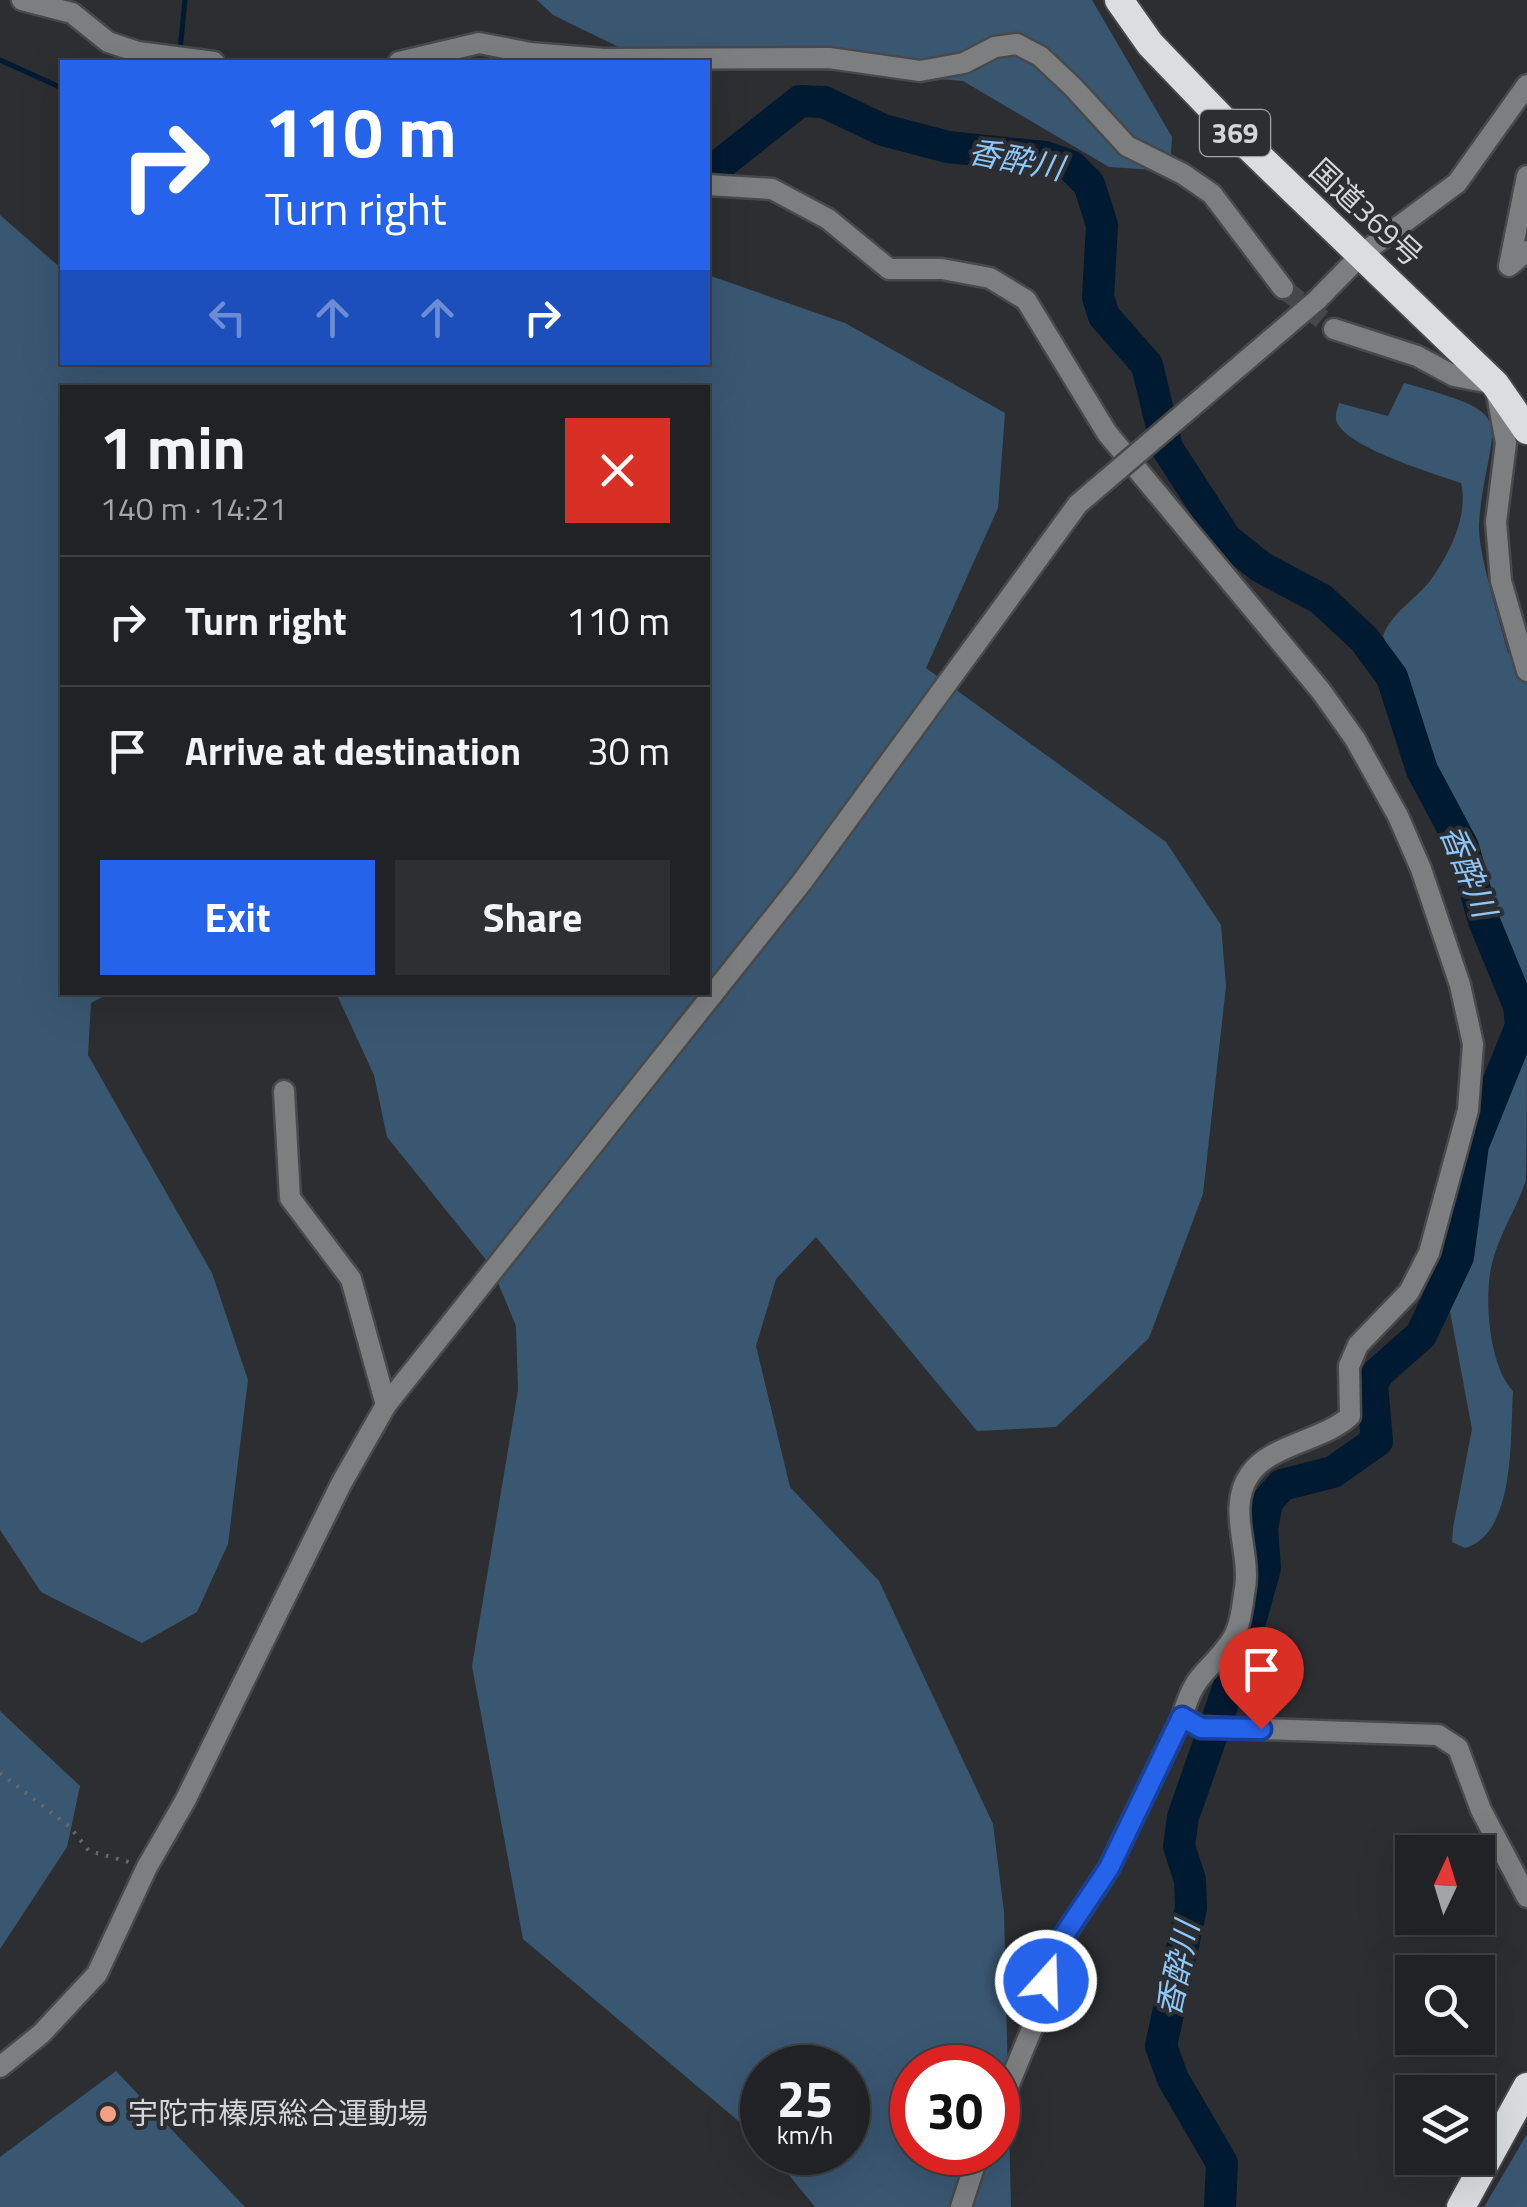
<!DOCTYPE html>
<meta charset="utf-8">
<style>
:root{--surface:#212225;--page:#2d2f32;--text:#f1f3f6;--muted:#a2a4a7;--line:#3e3f42;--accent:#2563eb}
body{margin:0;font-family:"Titillium Web","Noto Sans JP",sans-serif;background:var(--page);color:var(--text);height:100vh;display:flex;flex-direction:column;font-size:38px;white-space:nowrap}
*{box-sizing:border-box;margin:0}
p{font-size:32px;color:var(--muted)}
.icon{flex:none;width:55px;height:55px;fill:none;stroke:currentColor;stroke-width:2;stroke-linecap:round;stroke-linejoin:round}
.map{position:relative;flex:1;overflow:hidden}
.details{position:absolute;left:60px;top:385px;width:650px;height:610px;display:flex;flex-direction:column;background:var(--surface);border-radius:0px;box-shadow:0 10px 40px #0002,0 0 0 2px var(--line)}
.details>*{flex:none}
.guide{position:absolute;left:60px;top:60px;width:650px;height:305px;border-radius:0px;box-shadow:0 10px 40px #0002,0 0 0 2px var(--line);background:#2563eb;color:#fff;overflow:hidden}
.needle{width:65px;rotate:4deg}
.buttons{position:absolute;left:1395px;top:1835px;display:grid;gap:20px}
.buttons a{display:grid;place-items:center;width:100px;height:100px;border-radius:0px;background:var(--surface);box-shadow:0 10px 40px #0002,0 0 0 2px var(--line);font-size:50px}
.speed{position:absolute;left:740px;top:2045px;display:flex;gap:20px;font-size:50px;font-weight:700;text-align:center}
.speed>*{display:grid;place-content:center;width:130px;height:130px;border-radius:50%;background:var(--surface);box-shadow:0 10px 40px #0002,0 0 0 2px var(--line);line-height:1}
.speed small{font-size:25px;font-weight:400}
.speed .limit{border:15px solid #d22;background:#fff;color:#111}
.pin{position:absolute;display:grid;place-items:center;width:85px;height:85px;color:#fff;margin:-102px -42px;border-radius:50% 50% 50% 0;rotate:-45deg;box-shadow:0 0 10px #0007}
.pin .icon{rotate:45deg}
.me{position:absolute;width:110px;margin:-55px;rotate:20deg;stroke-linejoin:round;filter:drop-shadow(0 0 8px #0008)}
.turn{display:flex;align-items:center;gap:35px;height:210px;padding:0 40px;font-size:45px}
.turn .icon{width:130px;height:130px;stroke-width:2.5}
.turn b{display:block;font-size:70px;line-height:85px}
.lanes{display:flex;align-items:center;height:95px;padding:0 40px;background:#0003;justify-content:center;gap:50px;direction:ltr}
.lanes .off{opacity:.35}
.round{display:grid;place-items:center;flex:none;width:105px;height:105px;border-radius:0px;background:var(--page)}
.headline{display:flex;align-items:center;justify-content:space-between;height:170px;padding:0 40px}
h1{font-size:60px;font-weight:700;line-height:75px}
.action{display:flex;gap:20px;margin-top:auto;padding:20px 40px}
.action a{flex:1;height:115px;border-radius:0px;background:var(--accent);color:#fff;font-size:40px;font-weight:700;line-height:115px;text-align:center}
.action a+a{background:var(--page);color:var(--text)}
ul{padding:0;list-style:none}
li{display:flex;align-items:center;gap:30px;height:130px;padding:0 40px;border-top:2px solid var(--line)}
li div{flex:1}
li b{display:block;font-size:38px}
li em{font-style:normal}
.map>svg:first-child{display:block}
.green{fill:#3a5772;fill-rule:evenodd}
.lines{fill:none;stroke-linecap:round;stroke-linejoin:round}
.stream{stroke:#001a31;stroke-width:5}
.river{stroke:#001a31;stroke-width:32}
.minor-tunnel{stroke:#45474a;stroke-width:20;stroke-dasharray:20 10;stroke-linecap:butt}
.minor-casing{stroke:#47494c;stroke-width:25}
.tertiary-casing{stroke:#47494c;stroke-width:25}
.trunk-casing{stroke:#47494c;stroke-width:32}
.path{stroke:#66686a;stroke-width:4;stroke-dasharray:2.5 8;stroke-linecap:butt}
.minor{stroke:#7c7e7f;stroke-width:20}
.tertiary{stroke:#7c7e7f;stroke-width:20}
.trunk{stroke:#dadee1;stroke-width:28}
.tertiary-bridge-casing{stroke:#47494c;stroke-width:25;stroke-linecap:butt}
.tertiary-bridge{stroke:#7c7e7f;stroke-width:20}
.route-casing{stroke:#184099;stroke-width:25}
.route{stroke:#2563eb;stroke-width:18}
.poi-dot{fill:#f39f86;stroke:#2c2e31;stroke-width:4}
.labels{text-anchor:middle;stroke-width:8;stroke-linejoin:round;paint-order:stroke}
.shield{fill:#2c2e31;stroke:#a2a4a5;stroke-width:2.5}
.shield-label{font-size:28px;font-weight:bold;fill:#d4d6d7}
.street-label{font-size:30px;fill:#d4d6d7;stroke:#2c2e31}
.poi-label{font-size:30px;fill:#d4d6d7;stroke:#2c2e31;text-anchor:start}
.water-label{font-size:32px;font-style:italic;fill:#8cc7fd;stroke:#2c2e31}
</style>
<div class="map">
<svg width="1527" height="2207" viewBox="0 0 1527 2207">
<rect width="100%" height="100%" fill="#2c2e31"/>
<path class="green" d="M 537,0 L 1092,0 L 1172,137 L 1170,171 L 1109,167 L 963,81 L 637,56 L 553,15 Z
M 0,215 L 62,269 L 62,362 L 708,362 L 708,275 L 845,323 L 1005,413 L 998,508 L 926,668 L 1166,842 L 1221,925 L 1226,986 L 1203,1194 L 1149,1338 L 1056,1427 L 977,1431 L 816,1237 L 776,1279 L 756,1346 L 790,1487 L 879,1581 L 993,1824 L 1004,1912 L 1011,2207 L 815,2207 L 771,2153 L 848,2152 L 848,2068 L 762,2068 L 762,2141 L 523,1939 L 472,1666 L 518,1390 L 516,1326 L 491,1266 L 387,1137 L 374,1075 L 336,993 L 708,992 L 708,388 L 62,388 L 62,992 L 110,993 L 91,1003 L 88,1055 L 212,1273 L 248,1380 L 228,1544 L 197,1612 L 142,1643 L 41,1592 L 0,1530 ZM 912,2068 L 998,2068 L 998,2152 L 912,2152 Z
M 1404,383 C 1527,417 1488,416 1479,523 C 1477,551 1500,621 1508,653 L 1527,663 L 1527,987 L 1383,636 C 1392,612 1415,600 1430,581 C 1449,555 1469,515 1461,483 C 1432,473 1356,450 1339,426 C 1333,418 1337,411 1339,403 L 1388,416 Z
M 1527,1034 C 1527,1066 1527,1156 1526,1180 C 1516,1211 1495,1240 1490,1274 C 1485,1306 1490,1367 1513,1391 C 1510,1435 1516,1534 1465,1548 L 1452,1542 L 1453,1528 L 1472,1429 L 1449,1306 L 1469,1234 L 1485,1140 Z
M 0,1711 L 80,1786 L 67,1847 L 0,1949 Z
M 116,2071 L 245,2207 L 0,2207 L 0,2157 Z
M 1527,2134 L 1527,2207 L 1484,2207 Z"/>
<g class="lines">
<path class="stream" d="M 180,51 L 185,0
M 0,60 L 62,88"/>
<path class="river" d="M 708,174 L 800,101 L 824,102 L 883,130 L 948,147 L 1045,157 L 1071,166 L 1089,184 L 1102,225 L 1098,297 L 1104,316 L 1147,365 L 1167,448 L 1226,539 L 1261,567 L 1321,599 L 1364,639 L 1392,677 L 1422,770 L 1463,847 L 1484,921 L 1519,1006 L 1521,1026 L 1473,1145 L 1458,1257 L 1421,1335 L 1378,1373 L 1372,1385 L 1377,1441 L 1333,1472 L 1282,1485 L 1267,1502 L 1262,1529 L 1265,1568 L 1244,1643 L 1183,1817 L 1179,1846 L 1190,1880 L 1191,1908 L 1161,2046 L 1173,2079 L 1222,2163 L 1220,2207"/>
<path class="minor-tunnel" d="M 1283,288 L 1334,329"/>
<g class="minor-casing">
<path id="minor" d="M 22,0 L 72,13 L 108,42 L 138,52 L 214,62
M 399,62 L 479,43 L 531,53 L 604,59 L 829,58 L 920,71 L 964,63 L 995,47 L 1017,44 L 1040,56 L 1073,87 L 1127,146 L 1183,174 L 1212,194 L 1283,288
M 1527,176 L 1509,266 L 1527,251
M 708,185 L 772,189 L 828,219 L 889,269 L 942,269 L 990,278 L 1026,300 L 1107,433 L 1321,691 L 1355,739 L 1398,816 L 1421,869 L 1460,985 L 1473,1044 L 1468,1110 L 1429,1253 L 1409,1292 L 1358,1345 L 1349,1366 L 1350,1416 C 1323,1441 1271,1444 1250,1474 C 1226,1508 1251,1551 1245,1588 C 1242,1605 1241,1627 1231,1641 C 1207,1676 1196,1669 1182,1717 L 1201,1727 L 1438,1735 L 1458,1748 L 1481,1810 L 1527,1897
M 1334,329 L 1417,356 L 1454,376 L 1495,384 L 1506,443 L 1496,522 L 1501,581 L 1527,671
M 284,1091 L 290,1198 L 351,1279 L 386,1405
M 998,2111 L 1040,2009 L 1053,1953 L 1109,1868 L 1182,1717
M 961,2207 L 979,2152"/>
</g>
<g class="tertiary-casing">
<path id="tertiary" d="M 1317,300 L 1363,253 L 1457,183 L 1527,85
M 0,2067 L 41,2034 L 97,1974 L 147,1867 L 185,1801 L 341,1484 L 386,1405 L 802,882 L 1078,504"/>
</g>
<g class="trunk-casing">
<path id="trunk" d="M 1119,0 L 1150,44 L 1250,148 L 1495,384 L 1527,430
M 1461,2207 L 1527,2087"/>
</g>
<path class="path" d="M 0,1773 L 70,1827 L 89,1851 L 129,1862"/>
<use href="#minor" class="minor"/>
<use href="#tertiary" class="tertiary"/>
<use href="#trunk" class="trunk"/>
<g class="tertiary-bridge-casing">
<path id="tertiary-bridge" d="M 1078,504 L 1317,300"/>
</g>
<use href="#tertiary-bridge" class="tertiary-bridge"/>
</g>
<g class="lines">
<g class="route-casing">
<path id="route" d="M 1046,1981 L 1052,1953 L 1109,1868 L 1182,1717 L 1201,1728 L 1261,1729"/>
</g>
<use href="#route" class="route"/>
</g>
<circle class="poi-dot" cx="108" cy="2114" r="10"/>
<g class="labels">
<rect class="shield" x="1200" y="110" width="70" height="46" rx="8"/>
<g class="shield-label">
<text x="1235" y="143">369</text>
</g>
<g class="street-label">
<text transform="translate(1366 213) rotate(43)" y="10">国道369号</text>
</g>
<g class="poi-label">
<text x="128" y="2124">宇陀市榛原総合運動場</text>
</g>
<g class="water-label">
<text transform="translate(1016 160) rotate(11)" y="11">香酔川</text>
<text transform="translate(1468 871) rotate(68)" y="11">香酔川</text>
<text transform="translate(1178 1969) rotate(-78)" y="11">香酔川</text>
</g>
</g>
</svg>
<div class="buttons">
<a><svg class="needle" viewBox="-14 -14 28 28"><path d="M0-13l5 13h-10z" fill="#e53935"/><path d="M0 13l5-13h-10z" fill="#a2a4a7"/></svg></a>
<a><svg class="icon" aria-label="search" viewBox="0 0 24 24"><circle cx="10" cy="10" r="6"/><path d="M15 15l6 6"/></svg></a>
<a><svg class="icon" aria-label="layers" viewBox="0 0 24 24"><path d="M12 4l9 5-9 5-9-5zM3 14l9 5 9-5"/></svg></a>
</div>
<div class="speed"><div>25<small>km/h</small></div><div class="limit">30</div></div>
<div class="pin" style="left:1261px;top:1729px;background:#d93025"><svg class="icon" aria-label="arrive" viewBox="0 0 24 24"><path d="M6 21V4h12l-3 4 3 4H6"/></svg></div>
<svg class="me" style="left:1046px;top:1981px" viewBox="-20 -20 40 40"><circle r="17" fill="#2563eb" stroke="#fff" stroke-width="3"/><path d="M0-11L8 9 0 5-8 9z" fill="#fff"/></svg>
<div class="guide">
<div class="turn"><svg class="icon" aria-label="right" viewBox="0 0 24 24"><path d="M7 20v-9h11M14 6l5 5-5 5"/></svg><div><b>110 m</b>Turn right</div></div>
<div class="lanes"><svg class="icon off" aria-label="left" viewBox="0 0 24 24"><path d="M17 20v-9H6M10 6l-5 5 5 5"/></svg><svg class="icon off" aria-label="ahead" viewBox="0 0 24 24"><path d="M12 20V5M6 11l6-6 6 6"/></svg><svg class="icon off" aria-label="ahead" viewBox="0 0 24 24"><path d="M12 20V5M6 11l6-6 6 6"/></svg><svg class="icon" aria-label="right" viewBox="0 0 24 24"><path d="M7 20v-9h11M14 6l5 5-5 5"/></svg></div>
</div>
<section class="details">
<div class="headline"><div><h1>1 min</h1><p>140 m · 14:21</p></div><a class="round" style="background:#d93025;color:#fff"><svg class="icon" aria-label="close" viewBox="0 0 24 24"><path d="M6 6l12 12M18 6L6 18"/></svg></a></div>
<ul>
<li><svg class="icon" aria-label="right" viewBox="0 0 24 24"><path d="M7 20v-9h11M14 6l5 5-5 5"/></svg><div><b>Turn right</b></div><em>110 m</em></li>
<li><svg class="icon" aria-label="arrive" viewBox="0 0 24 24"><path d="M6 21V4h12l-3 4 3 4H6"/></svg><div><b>Arrive at destination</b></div><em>30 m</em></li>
</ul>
<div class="action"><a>Exit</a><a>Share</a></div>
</section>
</div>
